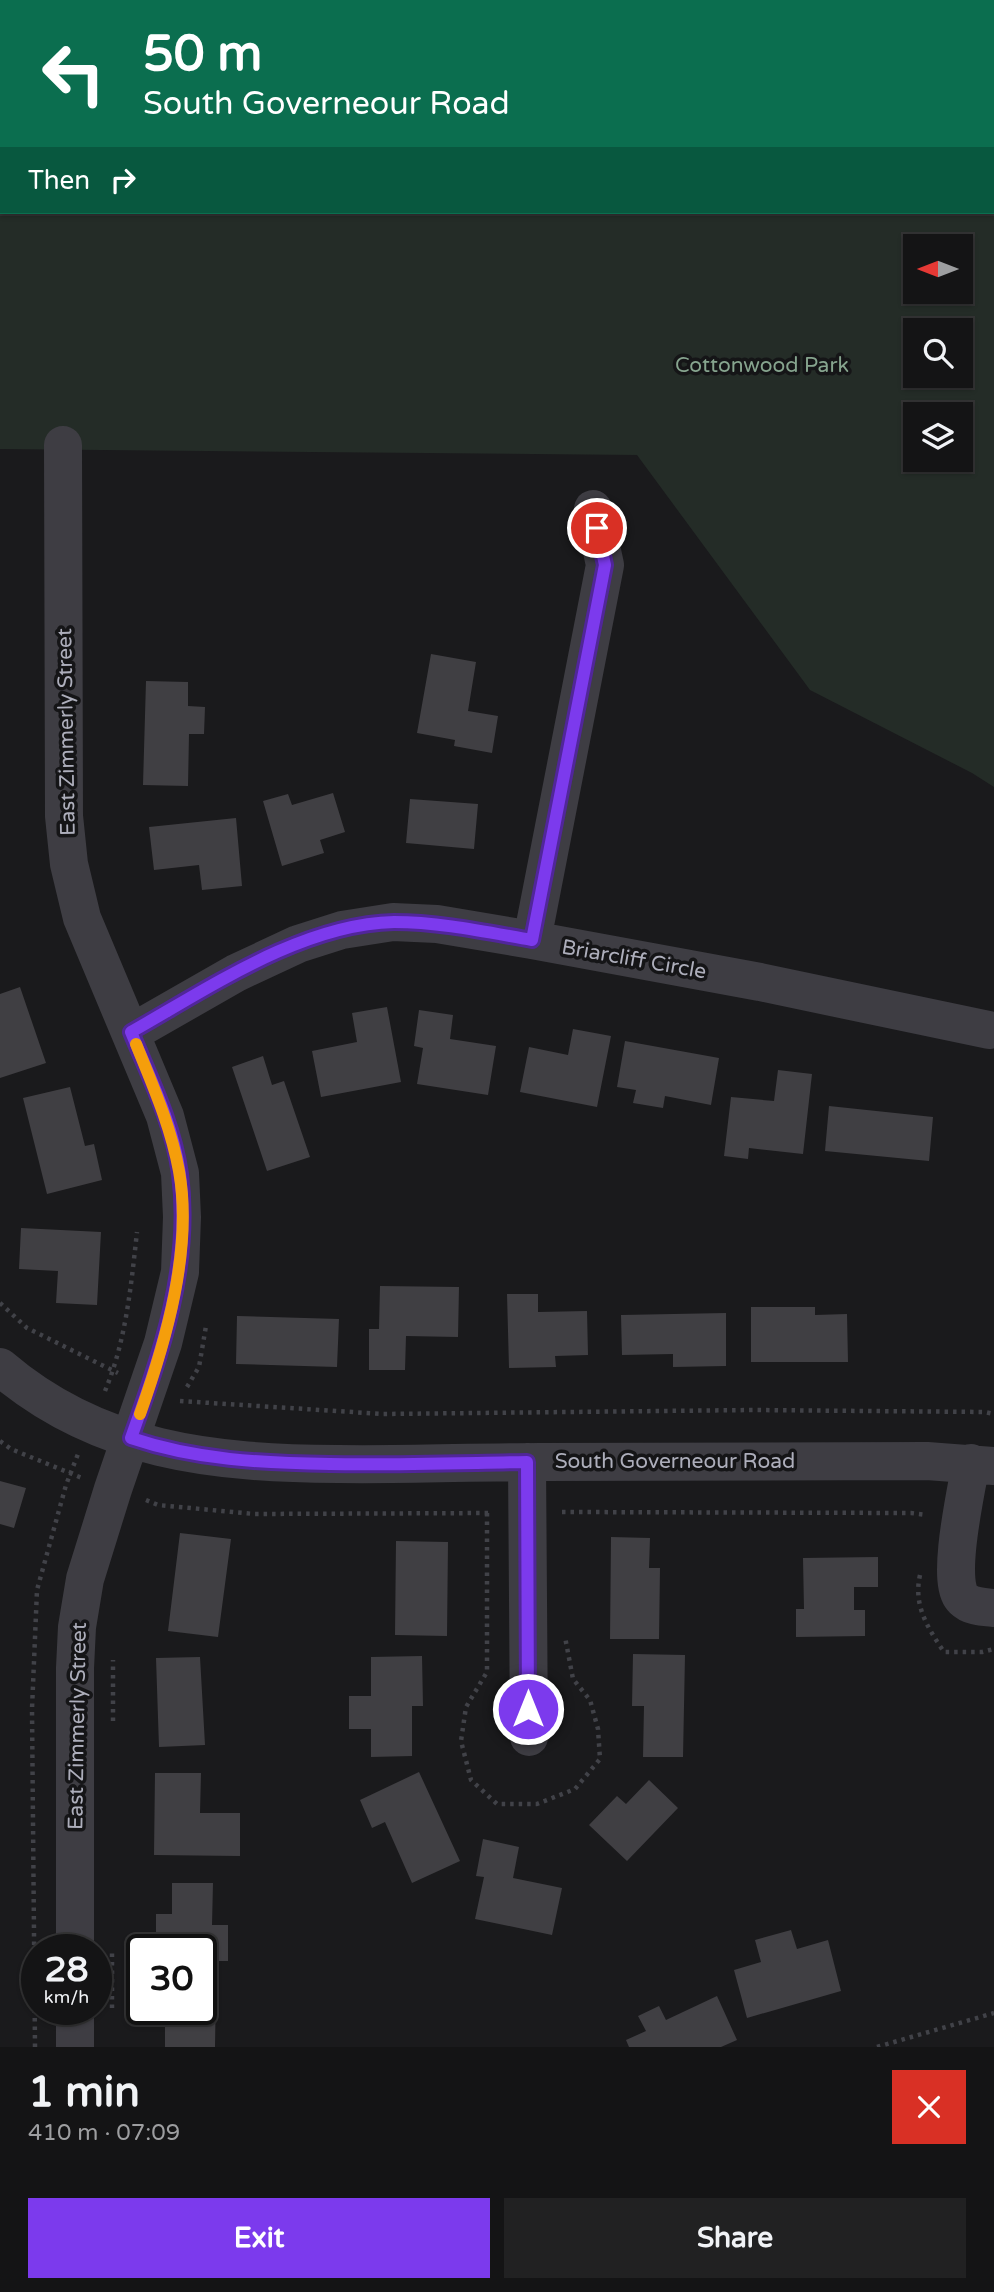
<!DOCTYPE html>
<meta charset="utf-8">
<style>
:root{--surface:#141415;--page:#212122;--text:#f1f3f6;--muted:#9d9ea0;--line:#333334;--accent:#7c3aed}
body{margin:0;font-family:"Varela Round",sans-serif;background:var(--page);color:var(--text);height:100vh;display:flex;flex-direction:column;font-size:26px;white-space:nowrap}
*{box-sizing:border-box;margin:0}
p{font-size:23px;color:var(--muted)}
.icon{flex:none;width:38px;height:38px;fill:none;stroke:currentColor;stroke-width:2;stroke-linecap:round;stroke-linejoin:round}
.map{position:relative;height:2047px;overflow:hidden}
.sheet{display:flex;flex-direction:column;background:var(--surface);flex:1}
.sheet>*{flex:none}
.banner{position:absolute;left:0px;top:0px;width:994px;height:214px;box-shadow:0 2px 5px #0004,0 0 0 2px var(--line);background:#0b6e4f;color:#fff;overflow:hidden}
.needle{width:46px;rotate:270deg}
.buttons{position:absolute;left:903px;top:234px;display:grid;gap:14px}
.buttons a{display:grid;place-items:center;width:70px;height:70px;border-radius:0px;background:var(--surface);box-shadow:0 2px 5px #0004,0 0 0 2px var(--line);font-size:35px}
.speed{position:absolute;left:21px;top:1934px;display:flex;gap:14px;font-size:35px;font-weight:700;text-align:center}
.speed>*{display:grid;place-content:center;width:91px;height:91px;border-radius:50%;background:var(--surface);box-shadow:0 2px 5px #0004,0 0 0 2px var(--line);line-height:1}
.speed small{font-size:18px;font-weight:400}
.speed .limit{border:4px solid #111;border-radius:10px;background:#fff;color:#111}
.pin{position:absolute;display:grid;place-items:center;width:60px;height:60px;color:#fff;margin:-30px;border:4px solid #fff;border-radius:50%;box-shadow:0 2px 7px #0007}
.me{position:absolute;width:77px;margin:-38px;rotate:0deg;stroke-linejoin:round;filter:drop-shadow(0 0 5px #0008)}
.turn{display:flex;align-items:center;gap:24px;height:147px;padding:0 28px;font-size:32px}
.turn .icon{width:91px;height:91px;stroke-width:2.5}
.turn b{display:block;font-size:49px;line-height:60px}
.then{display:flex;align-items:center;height:66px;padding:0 28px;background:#0003;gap:14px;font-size:26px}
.round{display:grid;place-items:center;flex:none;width:74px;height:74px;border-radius:0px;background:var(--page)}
.head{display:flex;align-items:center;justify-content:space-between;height:119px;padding:0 28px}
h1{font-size:42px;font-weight:700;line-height:52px}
.action{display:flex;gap:14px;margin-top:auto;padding:14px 28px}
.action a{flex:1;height:80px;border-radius:0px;background:var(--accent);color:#fff;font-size:28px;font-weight:700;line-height:80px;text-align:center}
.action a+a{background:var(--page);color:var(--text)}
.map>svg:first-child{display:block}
.green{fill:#242c27;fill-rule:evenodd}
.building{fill:#403f43}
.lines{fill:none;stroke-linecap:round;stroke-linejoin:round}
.path{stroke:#414248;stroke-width:4.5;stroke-dasharray:3.5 5;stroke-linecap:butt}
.minor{stroke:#3e3d43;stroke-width:38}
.route-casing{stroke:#51269a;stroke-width:18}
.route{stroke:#7c3aed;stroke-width:12}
.slow{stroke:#f59e0b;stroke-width:12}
.labels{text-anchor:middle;stroke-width:7;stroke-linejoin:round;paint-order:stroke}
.park-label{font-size:21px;fill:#86a48e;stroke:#151517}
.street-label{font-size:21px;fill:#adaebb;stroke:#151517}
</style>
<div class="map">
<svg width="994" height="2047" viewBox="0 0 994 2047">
<rect width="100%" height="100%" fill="#1a1a1c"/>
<path class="green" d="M 0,0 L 994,0 L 994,787 L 972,773 L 810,690 L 637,455 L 0,449 ZM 2,2 L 992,2 L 992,212 L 2,212 ZM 915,247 L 961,247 L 961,292 L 915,292 ZM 915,331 L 961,331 L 961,376 L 915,376 ZM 915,415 L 961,415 L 961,460 L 915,460 Z"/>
<path class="building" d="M 431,654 L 476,662 L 468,711 L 498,716 L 492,753 L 454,746 L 455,740 L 417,733 Z
M 146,681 L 188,682 L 188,706 L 205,707 L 204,734 L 189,734 L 188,786 L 143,785 Z
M 333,793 L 345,832 L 320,840 L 324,853 L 282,866 L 263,801 L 288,794 L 292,805 Z
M 410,799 L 478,804 L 474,849 L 406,843 Z
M 236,818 L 242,886 L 202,890 L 199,865 L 154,870 L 149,827 Z
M 20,987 L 46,1063 L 0,1078 L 0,994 Z
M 387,1007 L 401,1082 L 321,1097 L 312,1051 L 357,1042 L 352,1013 Z
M 419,1010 L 453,1015 L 450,1039 L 496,1046 L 488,1095 L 417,1084 L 423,1048 L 414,1046 Z
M 573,1029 L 611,1036 L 597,1107 L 520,1092 L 529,1047 L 568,1055 Z
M 625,1041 L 719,1058 L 711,1105 L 665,1096 L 663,1108 L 633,1103 L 636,1090 L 617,1087 Z
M 263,1056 L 272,1085 L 284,1081 L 310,1157 L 267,1171 L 232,1067 Z
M 778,1070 L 812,1074 L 803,1154 L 749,1148 L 748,1159 L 724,1156 L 731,1097 L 774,1101 Z
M 70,1087 L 85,1146 L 94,1144 L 102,1180 L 47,1194 L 23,1098 Z
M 829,1106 L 933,1117 L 929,1161 L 825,1151 Z
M 21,1228 L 101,1232 L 97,1305 L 56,1303 L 58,1271 L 19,1269 Z
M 380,1286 L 459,1287 L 458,1337 L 406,1336 L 405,1370 L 369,1370 L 369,1329 L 379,1329 Z
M 507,1294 L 538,1294 L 538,1312 L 587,1311 L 588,1355 L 555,1356 L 556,1367 L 509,1368 Z
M 751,1307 L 815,1307 L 815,1315 L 847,1314 L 848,1362 L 751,1362 Z
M 726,1313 L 726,1366 L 673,1367 L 673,1354 L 622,1355 L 621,1315 Z
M 237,1316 L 339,1319 L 337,1367 L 236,1364 Z
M 0,1481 L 26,1488 L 14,1528 L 0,1524 Z
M 180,1533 L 231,1539 L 218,1637 L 168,1631 Z
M 611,1537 L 650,1538 L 649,1568 L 660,1568 L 659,1639 L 610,1639 Z
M 396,1541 L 448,1542 L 447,1636 L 395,1635 Z
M 878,1557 L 878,1587 L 854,1587 L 854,1610 L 865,1610 L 865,1636 L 796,1637 L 796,1609 L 804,1609 L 803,1558 Z
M 633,1654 L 685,1655 L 683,1757 L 643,1757 L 644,1706 L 632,1706 Z
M 422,1656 L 423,1706 L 412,1706 L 412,1756 L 371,1757 L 371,1729 L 349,1729 L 349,1696 L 371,1696 L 371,1657 Z
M 200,1657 L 205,1745 L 159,1747 L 156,1658 Z
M 419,1772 L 460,1861 L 412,1883 L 385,1822 L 372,1828 L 360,1800 Z
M 155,1773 L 201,1773 L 200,1813 L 240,1813 L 240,1856 L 154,1855 Z
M 649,1780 L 678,1808 L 627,1861 L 589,1825 L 617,1796 L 626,1804 Z
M 483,1839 L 519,1847 L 513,1878 L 562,1888 L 552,1935 L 475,1919 L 484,1877 L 476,1876 Z
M 172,1883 L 213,1883 L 212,1925 L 228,1925 L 228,1961 L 201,1961 L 201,1950 L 156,1950 L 156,1914 L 172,1914 Z
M 791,1930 L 797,1949 L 828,1940 L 841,1991 L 747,2018 L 734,1970 L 761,1962 L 755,1940 Z
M 201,1986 L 216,1986 L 215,2047 L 165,2047 L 165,2009 L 201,2009 Z
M 717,1996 L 737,2040 L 721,2047 L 629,2047 L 626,2040 L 646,2031 L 638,2016 L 659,2006 L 666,2020 Z"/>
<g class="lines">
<path class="path" d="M 0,1303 L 27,1328 L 118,1373
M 187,1387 L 199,1367 L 206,1326
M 105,1391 C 126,1341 131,1286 137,1232
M 180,1401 L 383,1414 L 753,1410 L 985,1412 L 994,1414
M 0,1441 L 11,1449 L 82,1478
M 146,1500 L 158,1505 L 254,1514 L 493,1513
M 562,1512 L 911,1513 L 927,1515
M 487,1513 L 487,1672 L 466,1707 L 461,1741 L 471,1780 L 497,1804 L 537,1804 L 575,1789 L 600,1759 L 598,1729 L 590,1700 L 573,1679 L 565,1637
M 920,1575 C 913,1606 928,1628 944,1652 L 982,1652 L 994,1649
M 113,1721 L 113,1660
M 112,2008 L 112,1950
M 35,2047 L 32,1709 L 37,1590 L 66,1485 L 78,1454
M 877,2047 L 994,2013"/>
<path class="minor" d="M 63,445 L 64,816 L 69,864 L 82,918 L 165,1116 L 180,1173 L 182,1217 L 180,1272 L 163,1343 L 113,1489 L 85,1579 L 77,1627 L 75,1668 L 75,1950
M 532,940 L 605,565 L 593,509
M 131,1033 L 236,973 L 298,944 L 342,930 L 393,922 L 437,924 L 532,940 L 760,982 L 989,1030
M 0,1367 C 99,1452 214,1463 338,1464 C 405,1465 473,1462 540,1462 C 669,1461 798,1461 927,1461 L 994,1466
M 527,1462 L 529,1737
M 971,1463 C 967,1487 945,1583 963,1599 C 971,1607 983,1607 994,1608
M 75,2009 L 75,2047"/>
</g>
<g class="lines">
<g class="route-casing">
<path id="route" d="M 528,1709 L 527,1462 C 461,1463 396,1465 330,1464 C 262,1463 196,1460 131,1438 C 161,1354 192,1265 180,1174 C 173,1124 150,1078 131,1032 C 209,988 302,924 394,922 C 440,922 486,932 532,940 L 605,565 L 597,528"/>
</g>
<use href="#route" class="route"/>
<path class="slow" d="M 136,1044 C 153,1086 171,1127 179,1171 C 193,1249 166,1341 140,1414"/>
</g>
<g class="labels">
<g class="park-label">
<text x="762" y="372">Cottonwood Park</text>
</g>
<g class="street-label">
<text transform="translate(66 732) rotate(-91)" y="7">East Zimmerly Street</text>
<text transform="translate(634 959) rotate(10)" y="7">Briarcliff Circle</text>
<text x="675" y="1468">South Governeour Road</text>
<text transform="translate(77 1726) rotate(-89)" y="7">East Zimmerly Street</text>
</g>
</g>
</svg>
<div class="buttons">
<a><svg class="needle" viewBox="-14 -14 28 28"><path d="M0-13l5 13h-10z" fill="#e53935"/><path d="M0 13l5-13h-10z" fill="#9d9ea0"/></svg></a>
<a><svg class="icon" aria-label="search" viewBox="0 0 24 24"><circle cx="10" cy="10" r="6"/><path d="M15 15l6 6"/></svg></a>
<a><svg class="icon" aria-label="layers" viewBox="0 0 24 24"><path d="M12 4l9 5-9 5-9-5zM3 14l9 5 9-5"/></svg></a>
</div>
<div class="speed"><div>28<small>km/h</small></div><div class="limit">30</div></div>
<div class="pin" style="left:597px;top:528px;background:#d93025"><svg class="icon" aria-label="arrive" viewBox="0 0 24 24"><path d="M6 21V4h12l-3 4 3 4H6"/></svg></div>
<svg class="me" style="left:528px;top:1709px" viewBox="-20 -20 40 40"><circle r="17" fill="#7c3aed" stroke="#fff" stroke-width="3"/><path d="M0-11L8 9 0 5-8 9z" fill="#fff"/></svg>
<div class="banner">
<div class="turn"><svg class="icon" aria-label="left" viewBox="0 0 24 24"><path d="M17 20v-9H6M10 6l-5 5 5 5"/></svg><div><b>50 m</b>South Governeour Road</div></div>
<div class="then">Then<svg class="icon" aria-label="right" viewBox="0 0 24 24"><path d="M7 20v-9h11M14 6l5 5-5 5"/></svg></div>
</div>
</div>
<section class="sheet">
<div class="head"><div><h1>1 min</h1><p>410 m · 07:09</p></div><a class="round" style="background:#d93025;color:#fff"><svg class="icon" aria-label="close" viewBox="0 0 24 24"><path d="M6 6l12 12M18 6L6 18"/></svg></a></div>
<div class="action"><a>Exit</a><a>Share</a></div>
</section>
